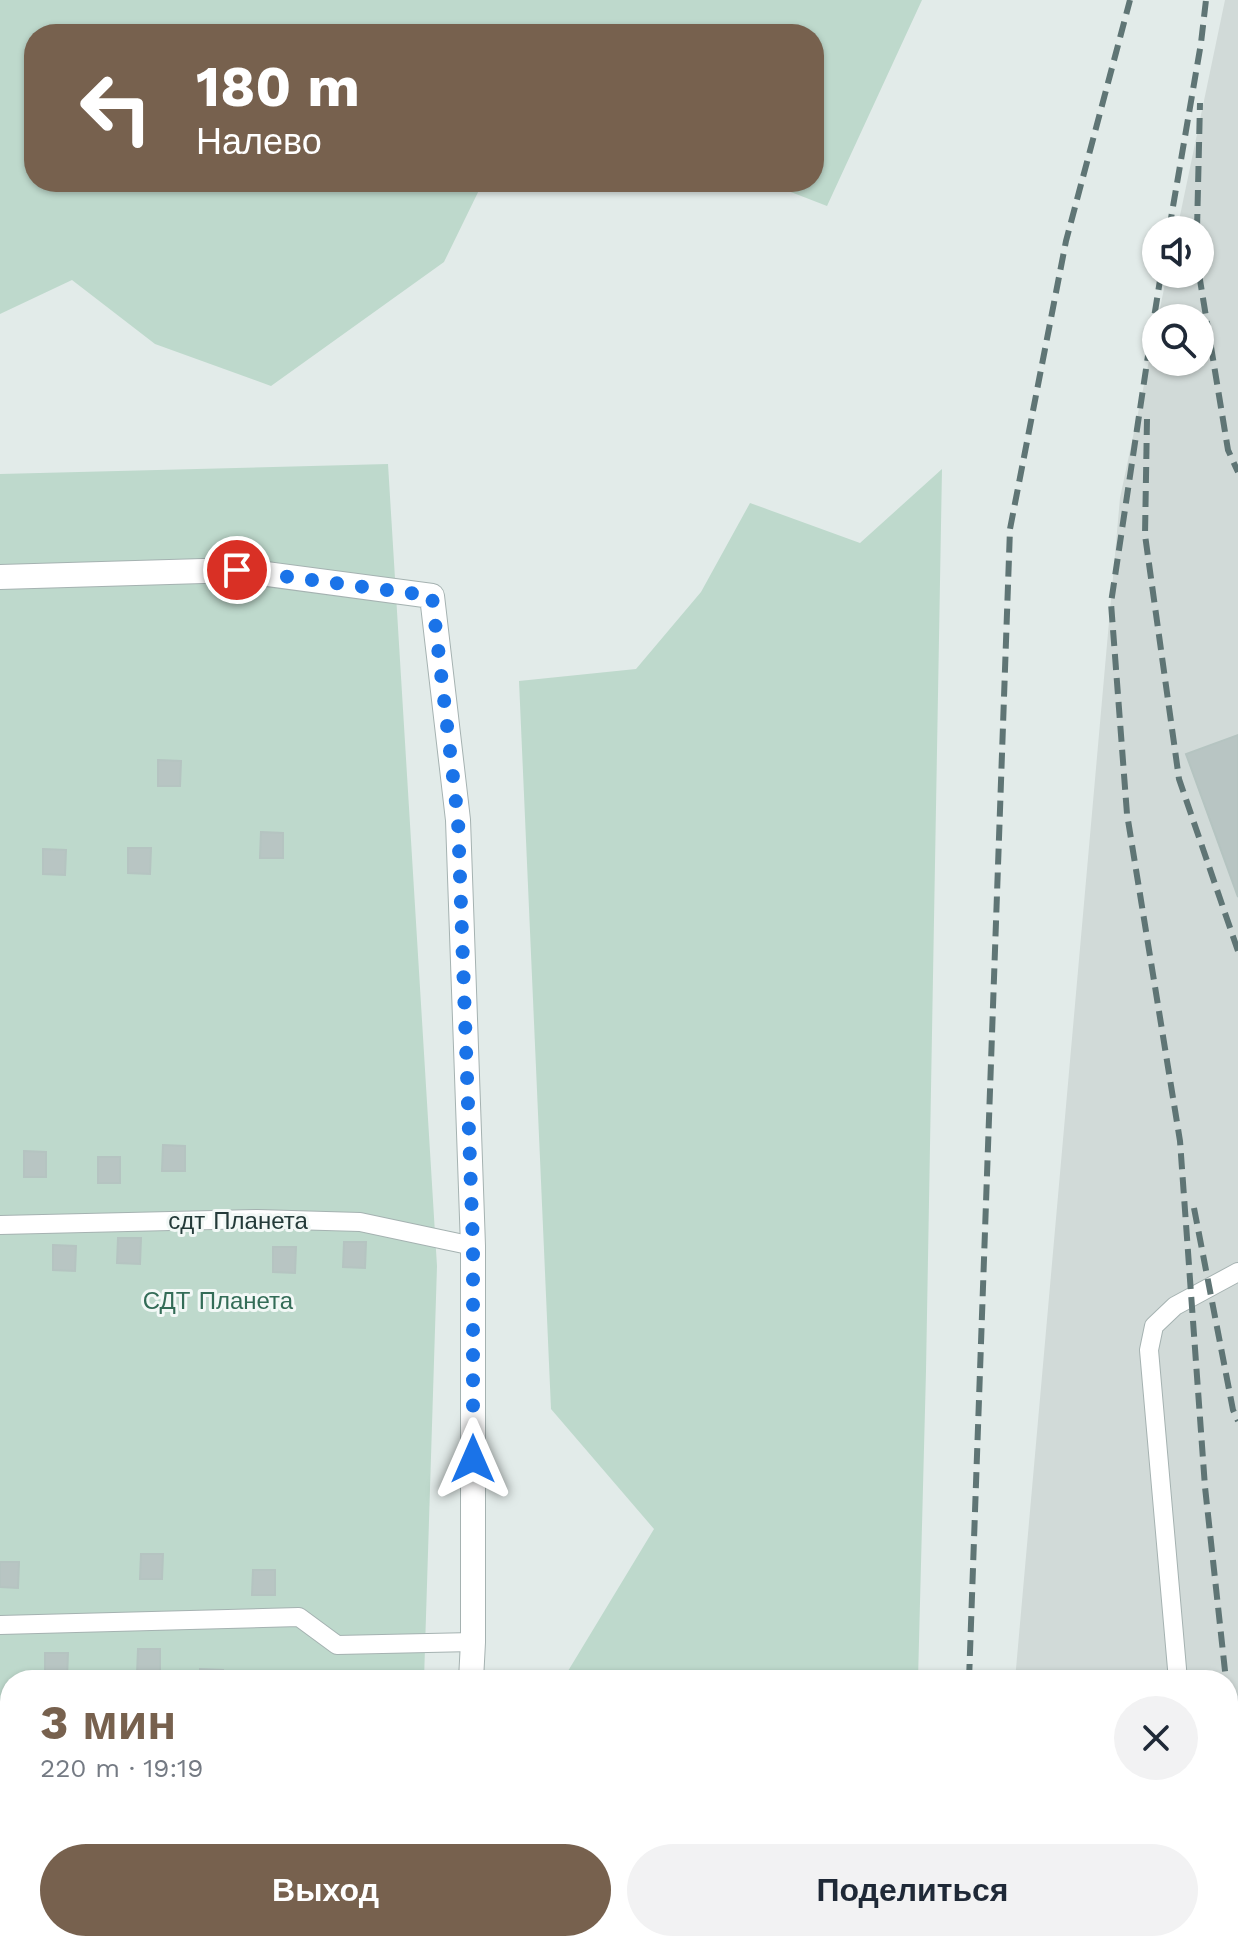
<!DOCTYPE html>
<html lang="ru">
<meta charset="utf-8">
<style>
:root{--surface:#fff;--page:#f2f2f3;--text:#1f2937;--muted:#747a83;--accent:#77614e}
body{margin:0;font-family:"Work Sans",sans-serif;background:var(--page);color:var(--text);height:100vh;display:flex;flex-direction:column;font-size:30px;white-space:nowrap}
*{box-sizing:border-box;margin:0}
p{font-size:26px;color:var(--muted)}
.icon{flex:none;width:44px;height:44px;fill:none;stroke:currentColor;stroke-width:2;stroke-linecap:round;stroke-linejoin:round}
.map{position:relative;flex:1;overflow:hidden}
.sheet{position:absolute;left:0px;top:1670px;width:1238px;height:282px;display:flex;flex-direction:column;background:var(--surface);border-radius:32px 32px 0 0;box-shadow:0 2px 6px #0004}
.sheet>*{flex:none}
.hud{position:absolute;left:24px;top:24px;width:800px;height:168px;border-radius:32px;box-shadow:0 2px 6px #0004;background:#77614e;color:#fff;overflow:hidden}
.tools{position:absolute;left:1142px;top:216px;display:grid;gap:16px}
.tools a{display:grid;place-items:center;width:72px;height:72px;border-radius:50%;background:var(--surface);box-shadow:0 2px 6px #0004;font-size:40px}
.pin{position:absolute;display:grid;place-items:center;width:68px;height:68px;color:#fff;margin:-34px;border:4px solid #fff;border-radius:50%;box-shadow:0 2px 8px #0007}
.me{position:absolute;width:88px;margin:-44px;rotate:0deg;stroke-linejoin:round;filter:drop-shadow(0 0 6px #0008)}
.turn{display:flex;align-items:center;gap:28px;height:168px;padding:0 40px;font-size:36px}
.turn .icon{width:104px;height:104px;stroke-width:2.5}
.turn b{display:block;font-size:56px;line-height:68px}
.round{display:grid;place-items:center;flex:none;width:84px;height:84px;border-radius:42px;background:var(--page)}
.headline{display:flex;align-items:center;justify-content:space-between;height:136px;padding:0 40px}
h1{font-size:48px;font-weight:700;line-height:60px;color:var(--accent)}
.primary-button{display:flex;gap:16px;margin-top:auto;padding:16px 40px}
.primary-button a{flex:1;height:92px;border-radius:48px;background:var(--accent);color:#fff;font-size:32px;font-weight:700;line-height:92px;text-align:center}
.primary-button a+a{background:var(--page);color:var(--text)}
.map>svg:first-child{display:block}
.built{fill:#d1dad8}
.green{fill:#bed9cc}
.building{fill:#b8c5c3;stroke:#b5c4c1;stroke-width:2}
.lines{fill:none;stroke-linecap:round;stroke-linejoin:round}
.lane-casing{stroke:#a5b2b1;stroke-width:20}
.street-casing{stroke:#a5b2b1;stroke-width:26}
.lane{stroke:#fff;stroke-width:18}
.street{stroke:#fff;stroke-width:24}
.rail{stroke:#5f7575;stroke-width:6;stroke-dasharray:16 8;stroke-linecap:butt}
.route{stroke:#1a73e8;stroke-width:14;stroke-dasharray:0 25.2}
.labels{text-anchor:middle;stroke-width:6;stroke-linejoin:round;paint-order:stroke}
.street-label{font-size:24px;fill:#243a39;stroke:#f2f8f6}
.park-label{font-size:24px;fill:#336c57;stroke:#f2f8f6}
</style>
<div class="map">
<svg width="1238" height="1951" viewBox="0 0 1238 1951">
<rect width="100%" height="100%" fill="#e2ebe9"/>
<path class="built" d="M 1225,0 L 1238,0 L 1238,1951 L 991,1951 L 992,1942 L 1228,1942 L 1228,1680 L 1015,1680 L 1120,498 L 1156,328 L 1156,362 L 1200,362 L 1200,318 L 1158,318 L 1167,274 L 1200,274 L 1200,230 L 1177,230 Z"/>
<path class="green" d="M 0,0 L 922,0 L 827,206 L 765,182 L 814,182 L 814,34 L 34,34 L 34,182 L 483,182 L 444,262 L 271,386 L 155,344 L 72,280 L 0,314 Z
M 388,464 L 437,1266 L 424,1680 L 10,1680 L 10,1942 L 417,1942 L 416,1951 L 0,1951 L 0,474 Z
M 942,469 L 926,1371 L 918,1680 L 567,1680 L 568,1671 L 654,1529 L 551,1409 L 519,681 L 636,669 L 701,592 L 750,503 L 860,543 Z
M 541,1942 L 911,1942 L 911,1951 L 540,1951 Z"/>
<path class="building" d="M 1238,735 L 1238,897 L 1186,754 Z
M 158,760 L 181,761 L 180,786 L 158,786 Z
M 261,832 L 283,833 L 283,858 L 260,858 Z
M 128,848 L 151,848 L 150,874 L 128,873 Z
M 43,849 L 66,850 L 65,875 L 43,874 Z
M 163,1145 L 185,1146 L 185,1171 L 162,1171 Z
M 24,1151 L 46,1152 L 46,1177 L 24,1177 Z
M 98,1157 L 120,1157 L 120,1183 L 98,1183 Z
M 118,1238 L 141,1238 L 140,1264 L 117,1263 Z
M 344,1242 L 366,1242 L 365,1268 L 343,1267 Z
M 53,1245 L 76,1246 L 75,1271 L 53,1270 Z
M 273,1247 L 296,1247 L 295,1273 L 273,1272 Z
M 141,1554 L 163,1554 L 162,1579 L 140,1579 Z
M 0,1562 L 19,1562 L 18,1588 L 0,1587 Z
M 253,1570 L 275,1570 L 275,1595 L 252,1595 Z
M 138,1649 L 160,1649 L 160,1675 L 137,1674 Z
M 45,1653 L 68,1653 L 67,1678 L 45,1678 Z
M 200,1669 L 223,1670 L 223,1680 L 200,1680 Z"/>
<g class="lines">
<g class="lane-casing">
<path id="lane" d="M 0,1225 L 257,1219 L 360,1222 L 473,1246
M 0,1625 L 299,1617 L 337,1645 L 473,1642
M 1178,1680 L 1149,1350 L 1154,1326 L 1175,1306 L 1238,1272
M 1202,1942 L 1202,1951"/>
</g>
<g class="street-casing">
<path id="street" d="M 0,577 L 237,570 L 432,596 L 458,820 L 473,1246 L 473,1642 L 471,1680
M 451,1951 L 451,1942"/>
</g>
<use href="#lane" class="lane"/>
<use href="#street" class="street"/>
<path class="rail" d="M 1169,230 L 1201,43 L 1206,0
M 1197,230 L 1200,103
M 1161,274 L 1149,349 L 1111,603 L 1127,814 L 1180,1141 L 1205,1487 L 1226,1680
M 1199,274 L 1228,450 L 1238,472
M 1147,419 L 1145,535 L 1179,779 L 1238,951
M 1194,1208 L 1233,1410 L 1238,1421
M 969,1680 L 1010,529 L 1066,241 L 1130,0
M 1228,1695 L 1238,1727
M 959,1951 L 960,1942"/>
</g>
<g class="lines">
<path class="route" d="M 237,570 L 432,596 L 458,820 L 473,1246 L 473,1459"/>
</g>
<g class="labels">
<g class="street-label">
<text x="238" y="1229">сдт Планета</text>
</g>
<g class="park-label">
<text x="218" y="1309">СДТ Планета</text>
</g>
</g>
</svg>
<div class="tools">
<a><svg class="icon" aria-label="sound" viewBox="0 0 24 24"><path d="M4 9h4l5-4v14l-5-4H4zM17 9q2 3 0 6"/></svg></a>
<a><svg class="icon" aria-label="search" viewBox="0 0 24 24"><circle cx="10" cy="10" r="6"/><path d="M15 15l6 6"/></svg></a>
</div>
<div class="pin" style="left:237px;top:570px;background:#d93025"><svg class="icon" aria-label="arrive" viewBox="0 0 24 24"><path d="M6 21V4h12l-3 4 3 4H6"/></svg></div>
<svg class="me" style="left:473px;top:1459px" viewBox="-20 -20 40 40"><path d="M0-17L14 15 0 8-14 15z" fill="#1a73e8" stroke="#fff" stroke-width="4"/></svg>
<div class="hud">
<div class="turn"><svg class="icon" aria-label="left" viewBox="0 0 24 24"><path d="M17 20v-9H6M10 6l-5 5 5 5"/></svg><div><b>180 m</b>Налево</div></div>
</div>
<section class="sheet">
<div class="headline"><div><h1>3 мин</h1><p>220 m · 19:19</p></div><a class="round"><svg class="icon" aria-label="close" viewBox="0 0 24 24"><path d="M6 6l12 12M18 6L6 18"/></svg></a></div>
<div class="primary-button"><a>Выход</a><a>Поделиться</a></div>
</section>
</div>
